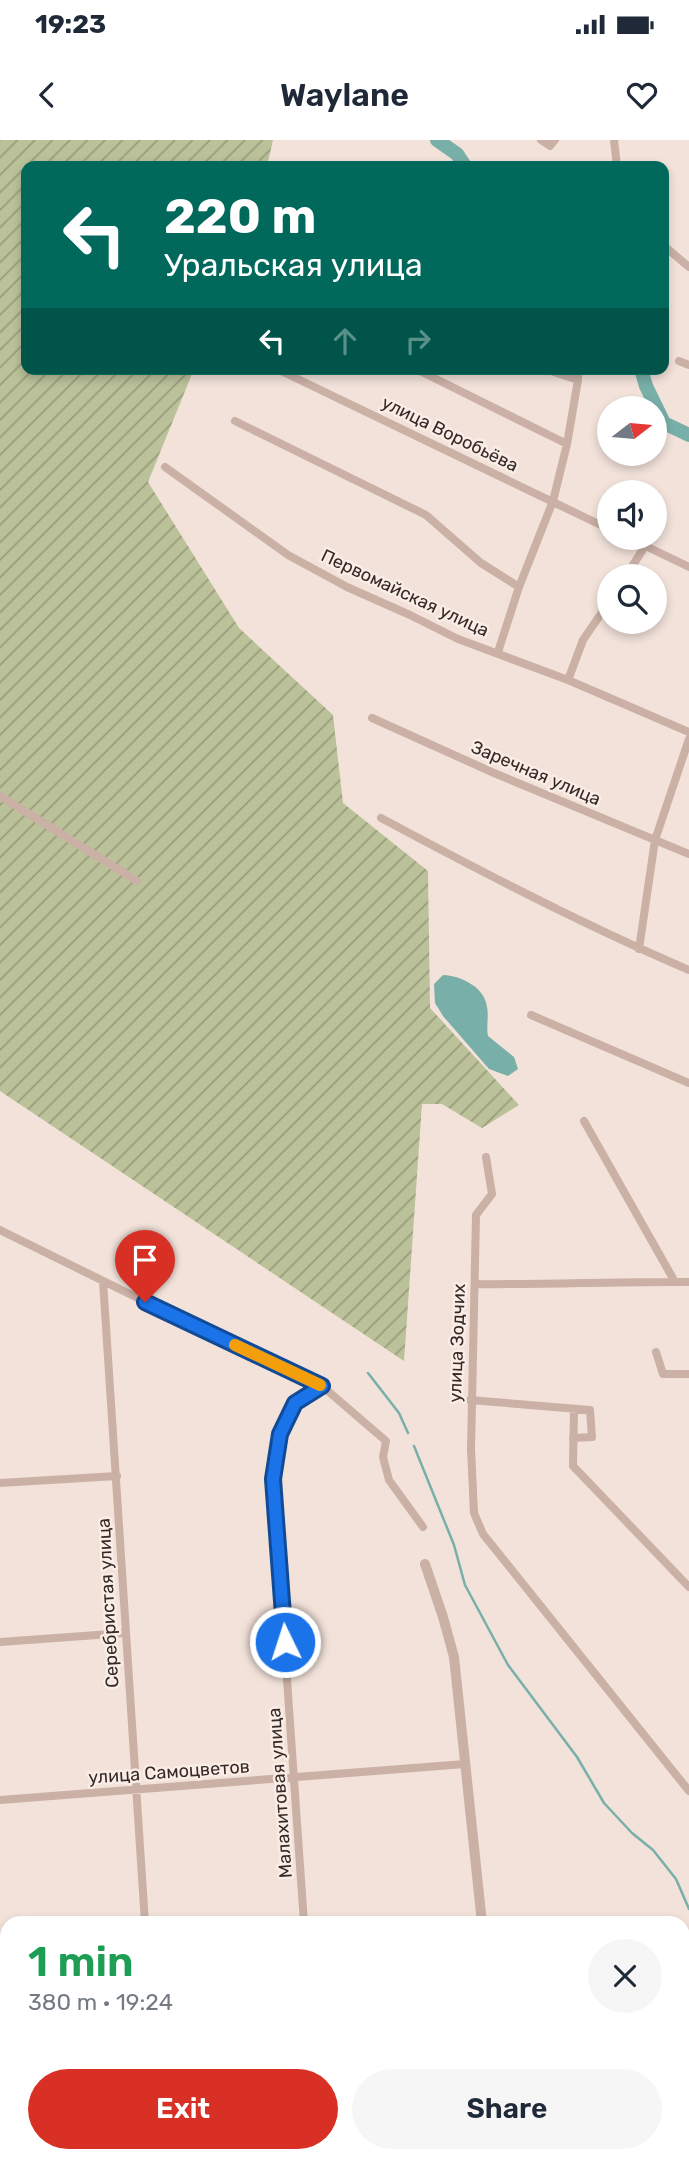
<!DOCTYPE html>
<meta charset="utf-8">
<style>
:root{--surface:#fff;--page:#f6f6f7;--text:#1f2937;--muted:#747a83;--accent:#d93025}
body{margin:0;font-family:Rubik,sans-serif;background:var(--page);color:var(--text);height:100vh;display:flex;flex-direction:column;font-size:26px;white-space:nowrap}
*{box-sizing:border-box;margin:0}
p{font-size:23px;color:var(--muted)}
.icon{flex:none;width:38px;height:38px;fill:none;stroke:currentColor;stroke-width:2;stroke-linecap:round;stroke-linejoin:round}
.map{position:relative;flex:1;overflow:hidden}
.side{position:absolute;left:0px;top:1776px;width:690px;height:247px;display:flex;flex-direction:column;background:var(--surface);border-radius:21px 21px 0 0;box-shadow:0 4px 10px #0003}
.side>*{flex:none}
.guide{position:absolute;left:21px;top:21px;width:648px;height:214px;border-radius:14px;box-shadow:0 4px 10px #0003;background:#00695c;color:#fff;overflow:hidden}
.needle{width:46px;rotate:74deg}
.tools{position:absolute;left:597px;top:256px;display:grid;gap:14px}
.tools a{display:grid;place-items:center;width:70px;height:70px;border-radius:50%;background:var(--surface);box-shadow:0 4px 10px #0003;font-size:35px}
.pin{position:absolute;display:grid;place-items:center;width:60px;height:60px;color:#fff;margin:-72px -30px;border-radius:50% 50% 50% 0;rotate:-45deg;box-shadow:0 0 7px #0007}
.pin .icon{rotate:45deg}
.me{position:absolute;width:77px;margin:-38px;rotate:356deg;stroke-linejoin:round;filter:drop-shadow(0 0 5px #0008)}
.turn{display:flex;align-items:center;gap:24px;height:147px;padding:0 28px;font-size:32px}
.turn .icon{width:91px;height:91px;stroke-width:2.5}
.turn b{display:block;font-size:49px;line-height:60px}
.lanes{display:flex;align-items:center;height:66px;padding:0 28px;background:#0003;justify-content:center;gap:35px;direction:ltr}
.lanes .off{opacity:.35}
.round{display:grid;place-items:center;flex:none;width:74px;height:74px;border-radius:37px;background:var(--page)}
.headline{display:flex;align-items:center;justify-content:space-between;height:119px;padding:0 28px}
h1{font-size:42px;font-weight:600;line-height:52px;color:#1e9e55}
.button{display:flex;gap:14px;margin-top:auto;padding:14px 28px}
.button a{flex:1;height:80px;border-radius:42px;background:var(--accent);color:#fff;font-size:28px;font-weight:600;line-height:80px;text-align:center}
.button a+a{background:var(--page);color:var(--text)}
.status{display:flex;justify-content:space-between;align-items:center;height:49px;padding:0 35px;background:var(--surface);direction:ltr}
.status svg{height:19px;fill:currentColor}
header{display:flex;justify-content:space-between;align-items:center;height:91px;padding:0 28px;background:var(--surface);font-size:32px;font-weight:600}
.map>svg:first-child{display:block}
.garden{fill:url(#garden-furrows)}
.water{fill:#78afa8}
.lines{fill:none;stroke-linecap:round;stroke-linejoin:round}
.stream{stroke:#78afa8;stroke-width:2.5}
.river{stroke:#78afa8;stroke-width:14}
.minor{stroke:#cab0a5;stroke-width:8}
.tertiary{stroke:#cab0a5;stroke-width:10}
.route-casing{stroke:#114b97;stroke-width:18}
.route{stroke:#1a73e8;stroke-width:12}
.slow{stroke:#f59e0b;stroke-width:12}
.labels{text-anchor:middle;stroke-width:5;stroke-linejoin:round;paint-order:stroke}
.street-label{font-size:18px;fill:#362927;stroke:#f9ede6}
</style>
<div class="status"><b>19:23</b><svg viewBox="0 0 49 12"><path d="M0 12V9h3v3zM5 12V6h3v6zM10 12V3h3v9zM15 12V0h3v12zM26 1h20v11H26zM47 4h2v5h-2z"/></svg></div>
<header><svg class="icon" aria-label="back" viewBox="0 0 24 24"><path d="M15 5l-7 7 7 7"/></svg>Waylane<svg class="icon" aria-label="heart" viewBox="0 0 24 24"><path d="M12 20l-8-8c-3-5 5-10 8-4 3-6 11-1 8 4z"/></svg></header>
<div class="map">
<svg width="689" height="2022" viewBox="0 0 689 2022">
<defs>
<pattern id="garden-furrows" width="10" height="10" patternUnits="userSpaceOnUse" patternTransform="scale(1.75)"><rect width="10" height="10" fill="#bbc199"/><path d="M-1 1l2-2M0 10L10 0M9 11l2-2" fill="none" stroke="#999d7d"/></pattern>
</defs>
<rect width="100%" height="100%" fill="#f2e2da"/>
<path class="garden" d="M 0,0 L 273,0 L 267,26 L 26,26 L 26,229 L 194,229 L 148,342 L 239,488 L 333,575 L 343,663 L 428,731 L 430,868 L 519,965 L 482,988 L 442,964 L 422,964 L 404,1221 L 0,951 Z"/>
<path class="water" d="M 443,835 C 461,836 485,847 487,867 C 489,877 486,886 488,896 L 514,917 L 518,929 L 508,936 L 489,929 L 443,876 L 435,863 L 434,844 Z"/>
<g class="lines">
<path class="stream" d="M 368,1233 L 399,1273 L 408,1293
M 414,1306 L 454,1405 L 465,1445 L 508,1525 L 577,1617 L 604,1663 L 632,1693 L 653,1710 L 676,1739 L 689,1769"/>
<path class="river" d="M 437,0 L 457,14 L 465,26
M 641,229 L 646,246 L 664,283 L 689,295"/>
<path class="minor" d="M 541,0 L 550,6 L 555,0
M 614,0 L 617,26
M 663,105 L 689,127
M 679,221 L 689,225
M 277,229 L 609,389
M 416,229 L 567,304
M 545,229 L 578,240
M 235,281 L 426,375 L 481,423 L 519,447
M 165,327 L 288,415 L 347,447 L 410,475 L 458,499 L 568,540 L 689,592
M 627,397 L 689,427
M 626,436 L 645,406
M 498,512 L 519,447 L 553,361 L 567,304 L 578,240 L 578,229
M 568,540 L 583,500 L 609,462
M 372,578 L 494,633 L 689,714
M 0,656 L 137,741
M 381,678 C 482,732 584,785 689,830
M 639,809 L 655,700 L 689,599
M 531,875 L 689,943
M 584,981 L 675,1142
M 486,1017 L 492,1054 L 476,1075 L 471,1309 L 474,1373 L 483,1394 L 689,1651
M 0,1090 L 237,1207 L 322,1246 L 386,1301 L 383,1317 L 389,1340 L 423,1387
M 103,1141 L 145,1783
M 475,1144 C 547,1145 618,1141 689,1142
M 656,1212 L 663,1234 L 689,1234
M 470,1260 L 590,1270 L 592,1297 L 573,1298
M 574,1270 L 573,1326 L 689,1447
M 0,1343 L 117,1336
M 0,1502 L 125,1493
M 0,1660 L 465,1624
M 304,1783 L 273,1339 L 280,1294 L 295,1263 L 322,1246
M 682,1802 L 689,1802
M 682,1897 L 689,1897
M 3,1920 L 7,1985
M 9,2016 L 9,2022
M 161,2016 L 161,2022
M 283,2016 L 283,2022
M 382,2016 L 382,2022"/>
<path class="tertiary" d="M 425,1424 L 443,1477 L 454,1517 L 482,1783
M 0,1919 L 7,1922
M 496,2016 L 496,2022
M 682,2016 L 689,2016"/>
</g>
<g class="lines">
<g class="route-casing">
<path id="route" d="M 145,1162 L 322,1246 L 295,1263 L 280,1294 L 273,1339 L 285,1502"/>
</g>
<use href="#route" class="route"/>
<path class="slow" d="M 235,1205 L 320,1245"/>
</g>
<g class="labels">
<g class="street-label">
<text transform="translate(450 294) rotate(26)" y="6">улица Воробьёва</text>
<text transform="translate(405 453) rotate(25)" y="6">Первомайская улица</text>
<text transform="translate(536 633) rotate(23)" y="6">Заречная улица</text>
<text transform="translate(457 1203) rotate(-88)" y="6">улица Зодчих</text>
<text transform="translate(108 1463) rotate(-93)" y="6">Серебристая улица</text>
<text transform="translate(169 1632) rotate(-4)" y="6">улица Самоцветов</text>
<text transform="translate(280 1653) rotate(-94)" y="6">Малахитовая улица</text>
</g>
</g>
</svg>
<div class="tools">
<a><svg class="needle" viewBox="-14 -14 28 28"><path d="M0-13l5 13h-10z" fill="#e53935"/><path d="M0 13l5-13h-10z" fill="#747a83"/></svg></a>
<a><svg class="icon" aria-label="sound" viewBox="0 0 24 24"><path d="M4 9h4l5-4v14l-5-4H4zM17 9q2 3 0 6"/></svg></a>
<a><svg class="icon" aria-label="search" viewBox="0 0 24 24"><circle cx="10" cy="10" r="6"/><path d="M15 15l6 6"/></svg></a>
</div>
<div class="pin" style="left:145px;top:1162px;background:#d93025"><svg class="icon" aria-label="arrive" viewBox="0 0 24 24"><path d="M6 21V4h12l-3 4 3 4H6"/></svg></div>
<svg class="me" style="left:285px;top:1502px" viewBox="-20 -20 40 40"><circle r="17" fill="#1a73e8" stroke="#fff" stroke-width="3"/><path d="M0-11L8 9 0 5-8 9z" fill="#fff"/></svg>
<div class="guide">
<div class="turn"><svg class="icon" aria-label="left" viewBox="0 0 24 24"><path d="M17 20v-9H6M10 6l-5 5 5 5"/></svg><div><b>220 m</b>Уральская улица</div></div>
<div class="lanes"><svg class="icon" aria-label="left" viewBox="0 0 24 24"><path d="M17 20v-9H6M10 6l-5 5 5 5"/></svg><svg class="icon off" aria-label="ahead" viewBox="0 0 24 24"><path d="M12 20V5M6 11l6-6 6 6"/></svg><svg class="icon off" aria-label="right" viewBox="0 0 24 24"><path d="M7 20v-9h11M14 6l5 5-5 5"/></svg></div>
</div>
<section class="side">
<div class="headline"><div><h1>1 min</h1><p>380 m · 19:24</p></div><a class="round"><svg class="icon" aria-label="close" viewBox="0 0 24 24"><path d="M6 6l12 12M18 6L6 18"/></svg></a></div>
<div class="button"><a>Exit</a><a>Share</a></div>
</section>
</div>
